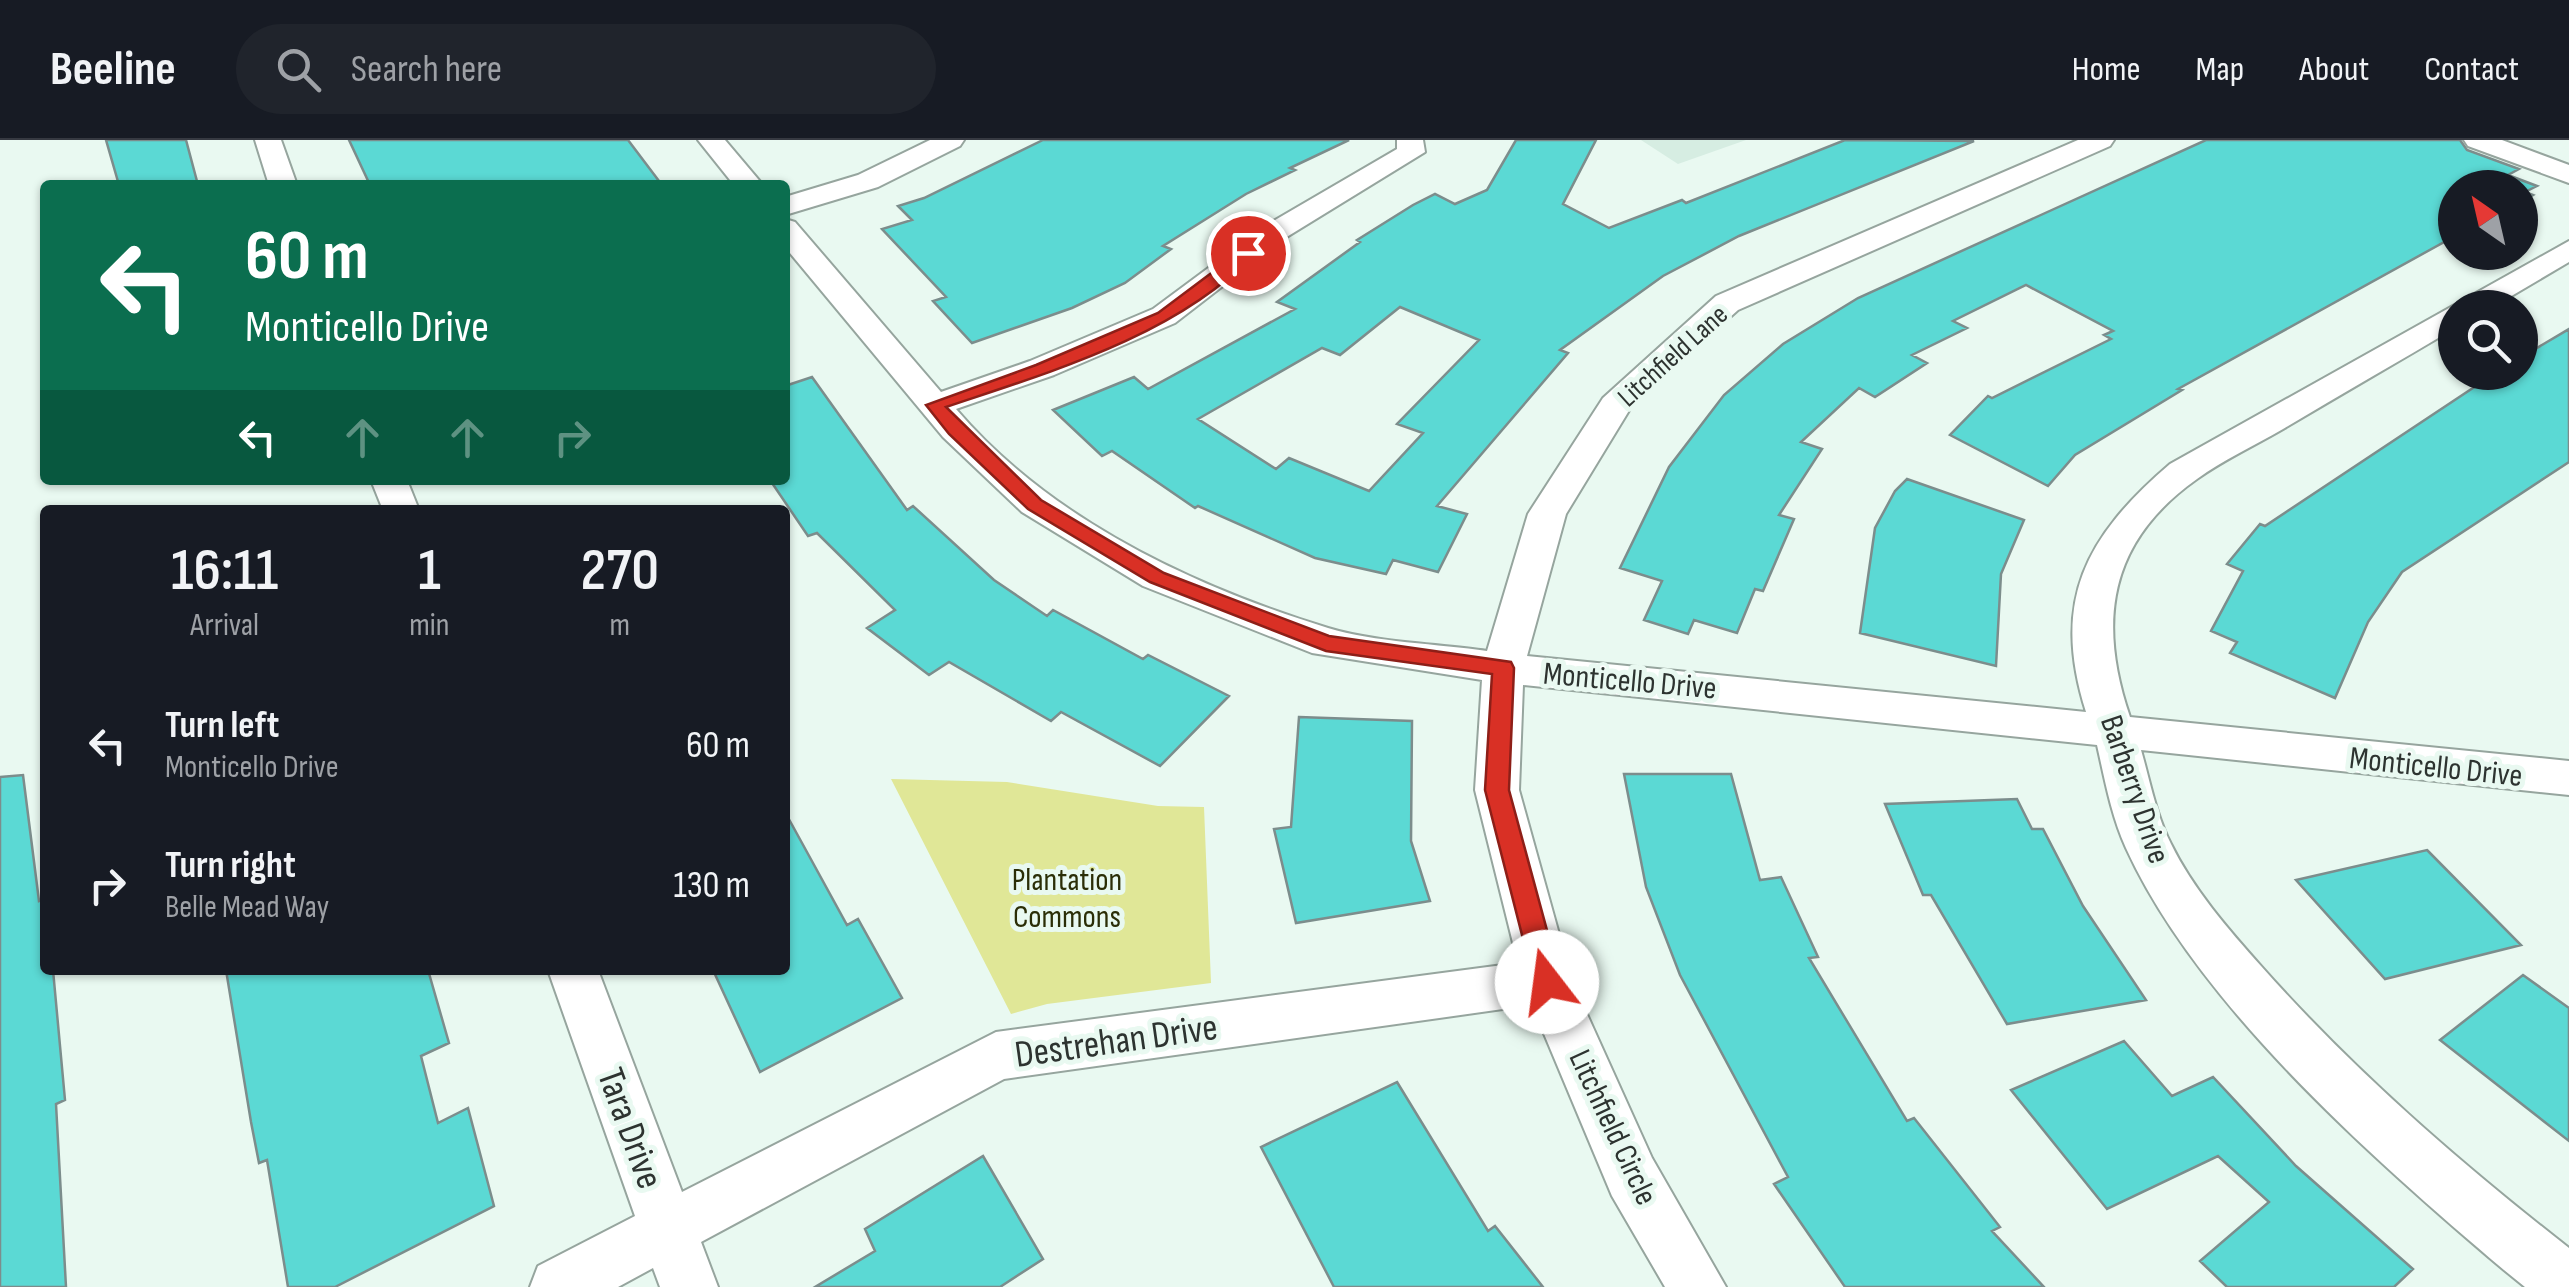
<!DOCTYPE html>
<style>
:root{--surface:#171b24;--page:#20242c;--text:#f1f3f6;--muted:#9ea1a6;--line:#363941}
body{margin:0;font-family:"Sofia Sans Condensed",sans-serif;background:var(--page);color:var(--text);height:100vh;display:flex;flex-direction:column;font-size:38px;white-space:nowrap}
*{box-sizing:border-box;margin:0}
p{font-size:32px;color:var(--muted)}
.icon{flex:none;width:55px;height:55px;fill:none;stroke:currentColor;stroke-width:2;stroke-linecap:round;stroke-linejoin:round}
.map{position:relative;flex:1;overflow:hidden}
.panel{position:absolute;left:40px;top:365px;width:750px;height:470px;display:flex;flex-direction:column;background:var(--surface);border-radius:10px;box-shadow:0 2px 8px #0004}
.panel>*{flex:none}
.hud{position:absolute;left:40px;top:40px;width:750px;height:305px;border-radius:10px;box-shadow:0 2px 8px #0004;background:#0b6e4f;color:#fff;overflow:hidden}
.needle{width:65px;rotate:326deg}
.fabs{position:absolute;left:2438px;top:30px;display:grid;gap:20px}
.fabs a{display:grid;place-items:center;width:100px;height:100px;border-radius:50%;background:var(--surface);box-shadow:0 2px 8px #0004;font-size:50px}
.pin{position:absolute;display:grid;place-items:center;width:85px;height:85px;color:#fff;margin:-42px;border:5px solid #fff;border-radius:50%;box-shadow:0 2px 10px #0007}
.me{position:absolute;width:110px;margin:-55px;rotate:345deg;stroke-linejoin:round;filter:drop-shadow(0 0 8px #0008)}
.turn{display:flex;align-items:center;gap:35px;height:210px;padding:0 40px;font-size:45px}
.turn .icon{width:130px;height:130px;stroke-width:2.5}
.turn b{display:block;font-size:70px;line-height:85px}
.lanes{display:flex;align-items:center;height:95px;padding:0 40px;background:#0003;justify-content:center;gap:50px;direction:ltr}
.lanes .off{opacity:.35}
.eta{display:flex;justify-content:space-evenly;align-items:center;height:170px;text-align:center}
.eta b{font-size:60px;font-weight:600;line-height:70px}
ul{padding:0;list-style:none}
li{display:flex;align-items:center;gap:30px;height:140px;padding:0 40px}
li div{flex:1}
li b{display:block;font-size:38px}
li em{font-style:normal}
header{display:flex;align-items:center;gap:60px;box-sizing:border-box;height:140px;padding:0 50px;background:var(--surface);border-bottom:2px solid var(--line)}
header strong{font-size:48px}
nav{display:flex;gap:55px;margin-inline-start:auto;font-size:35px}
.search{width:700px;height:90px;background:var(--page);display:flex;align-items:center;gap:25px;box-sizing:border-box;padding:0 35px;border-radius:55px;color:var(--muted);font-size:38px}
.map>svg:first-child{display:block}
.built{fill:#d6ede2}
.green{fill:#e0e797}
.building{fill:#5bd9d4;stroke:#7c8d8c;stroke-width:2.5;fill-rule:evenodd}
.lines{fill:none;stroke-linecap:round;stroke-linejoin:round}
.minor-casing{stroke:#96a59e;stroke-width:4}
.minor{fill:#fff;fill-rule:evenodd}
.route{fill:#d93025;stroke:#8d1f18;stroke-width:2.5}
.labels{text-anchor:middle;stroke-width:10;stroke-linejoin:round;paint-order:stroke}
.far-street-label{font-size:28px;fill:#2d3330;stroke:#e9f9f1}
.street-label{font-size:32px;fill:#2d3330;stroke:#e9f9f1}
.park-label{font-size:32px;fill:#2b2e07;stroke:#e9f9f1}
.near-street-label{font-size:38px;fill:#2d3330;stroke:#e9f9f1}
</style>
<header>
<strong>Beeline</strong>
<div class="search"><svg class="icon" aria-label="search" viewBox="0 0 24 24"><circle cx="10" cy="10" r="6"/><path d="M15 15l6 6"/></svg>Search here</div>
<nav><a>Home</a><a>Map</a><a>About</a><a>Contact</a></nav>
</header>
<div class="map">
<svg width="2569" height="1147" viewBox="0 0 2569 1147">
<rect width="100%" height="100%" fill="#e9f9f1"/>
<path class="built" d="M 1641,0 L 1746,0 L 1678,24 Z"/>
<path class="green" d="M 891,639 L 1007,642 L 1158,666 L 1204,667 L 1211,843 L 1047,864 L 1011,874 Z"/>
<path class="building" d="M 106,0 L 186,0 L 198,45 L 119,45 Z
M 349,0 L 628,0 L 662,45 L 370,45 Z
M 1043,0 L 1349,0 L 1290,28 L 1295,30 L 1246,54 L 1163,106 L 1171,109 L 1125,143 L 1072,168 L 972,203 L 933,161 L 946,157 L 882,89 L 912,80 L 898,66 L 924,58 Z
M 1516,0 L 1596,0 L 1563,64 L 1609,88 L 1682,60 L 1686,63 L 1845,0 L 1974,1 L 1739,96 L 1663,136 L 1560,210 L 1568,213 L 1437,366 L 1467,374 L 1438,432 L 1393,420 L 1386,434 L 1315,418 L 1198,366 L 1195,368 L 1112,311 L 1102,316 L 1053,270 L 1134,237 L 1148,249 L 1295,169 L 1277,162 L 1360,102 L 1357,100 L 1413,65 L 1435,54 L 1455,64 L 1487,50 ZM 1400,167 L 1479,200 L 1397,284 L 1423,293 L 1369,351 L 1289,318 L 1276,329 L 1198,279 L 1322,208 L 1340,215 Z
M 2206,0 L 2460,0 L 2467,10 L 2519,29 L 2508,35 L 2537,46 L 2525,52 L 2533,55 L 2520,63 L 2520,48 L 2455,48 L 2455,96 L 2178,249 L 2182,250 L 2075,315 L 2048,346 L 1950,295 L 1988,256 L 1992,258 L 2111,199 L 2104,195 L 2113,191 L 2026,145 L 1953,181 L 1967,188 L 1912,215 L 1927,223 L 1875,257 L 1859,248 L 1801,302 L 1822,309 L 1779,375 L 1794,379 L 1763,451 L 1755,449 L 1737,493 L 1694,480 L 1688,494 L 1644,480 L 1662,441 L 1620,428 L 1669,327 L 1724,255 L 1783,204 L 1858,158 Z
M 2569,189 L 2569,322 L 2402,432 L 2368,482 L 2335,558 L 2230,513 L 2237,502 L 2211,491 L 2243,431 L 2227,424 L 2260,384 L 2265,386 L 2497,232 L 2520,232 L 2520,218 Z
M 812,237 L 907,370 L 913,366 L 994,440 L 1047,476 L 1053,470 L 1143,519 L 1148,515 L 1229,556 L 1160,626 L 1061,572 L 1051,581 L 949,522 L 929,535 L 867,488 L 895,470 L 817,393 L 808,396 L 770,340 L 785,340 L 785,246 Z
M 1907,339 L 2024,380 L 2001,434 L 1996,526 L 1860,493 L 1875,388 L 1895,351 Z
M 1299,577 L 1412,581 L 1411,701 L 1430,761 L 1296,783 L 1274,689 L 1291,687 Z
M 1624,634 L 1731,634 L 1760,740 L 1781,737 L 1818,817 L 1809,818 L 1907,981 L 1914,978 L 2000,1087 L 1992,1091 L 2044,1147 L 1845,1147 L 1774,1044 L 1788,1037 L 1680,835 L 1646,747 Z
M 23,635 L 39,761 L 45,759 L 45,830 L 53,830 L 65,960 L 56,964 L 66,1147 L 0,1147 L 0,637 Z
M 2017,659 L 2032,689 L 2043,689 L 2083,766 L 2146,860 L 2007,884 L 1931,755 L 1923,755 L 1885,664 Z
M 785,672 L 847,785 L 858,779 L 902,858 L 760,932 L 713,830 L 785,830 Z
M 2427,710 L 2521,805 L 2385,839 L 2296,740 Z
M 226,830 L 428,830 L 449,903 L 421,916 L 438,983 L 468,968 L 494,1066 L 335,1147 L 288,1147 L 267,1020 L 259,1023 L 251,982 Z
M 2523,835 L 2569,868 L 2569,1001 L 2440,900 Z
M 2124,901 L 2172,956 L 2213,937 L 2296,1026 L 2413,1129 L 2394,1147 L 2227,1147 L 2200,1121 L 2269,1062 L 2218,1016 L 2107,1069 L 2011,950 Z
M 1397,942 L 1488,1091 L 1495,1086 L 1543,1147 L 1334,1147 L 1261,1007 Z
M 983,1016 L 1043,1119 L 1000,1147 L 815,1147 L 875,1111 L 865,1089 Z"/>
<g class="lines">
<g class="minor-casing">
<path id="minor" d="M 255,0 L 281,0 L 297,45 L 269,45 Z
M 698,0 L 725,0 L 763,45 L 734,45 Z
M 930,0 L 964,0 L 960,6 L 878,47 L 785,75 L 785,57 L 858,35 Z
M 1397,0 L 1423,0 L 1425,12 L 1285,98 L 1175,183 L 1054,235 L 956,269 C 1050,379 1192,446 1328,488 C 1373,502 1440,504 1487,511 L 1528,374 L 1603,258 L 1716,156 L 2078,0 L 2114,0 L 2110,6 L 1738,170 L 1633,264 L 1566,374 L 1527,516 L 2086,572 C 2051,461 2085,397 2170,324 L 2569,101 L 2569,122 L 2491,168 L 2455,168 L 2455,188 C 2398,222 2340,255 2283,289 C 2254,306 2223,320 2197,339 C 2109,401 2097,481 2130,577 L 2569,621 L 2569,655 L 2141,610 C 2150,641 2156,675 2171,704 C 2193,749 2228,789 2261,826 C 2354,931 2459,1022 2569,1108 L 2569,1147 L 2525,1147 L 2504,1130 C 2374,1020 2197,864 2126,708 C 2111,675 2105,640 2097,605 L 1523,545 L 1519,650 L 1572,841 L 1652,1018 L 1726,1147 L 1665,1147 L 1612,1056 L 1532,865 L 1004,939 L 701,1102 L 718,1147 L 660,1147 L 653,1128 L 618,1147 L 530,1147 L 538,1126 L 635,1076 L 548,830 L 598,830 L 682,1052 L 996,892 L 1518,823 L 1475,650 L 1482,540 L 1312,513 L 1143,446 L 1022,372 L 943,297 L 785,107 L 785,79 L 795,82 L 941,252 L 1030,221 L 1153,169 L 1265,86 L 1397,9 Z
M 2464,0 L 2502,0 L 2569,25 L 2569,43 L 2468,6 Z
M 371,340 L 407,340 L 419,370 L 383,370 Z"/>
</g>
<use href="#minor" class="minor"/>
</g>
<path class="route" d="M 1242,110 L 1255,113 C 1179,195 1050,232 946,267 L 1041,360 L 1164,433 L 1329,496 L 1511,522 L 1514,528 L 1509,650 L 1561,842 L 1557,850 L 1547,853 L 1538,850 L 1534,842 L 1485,650 L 1492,534 L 1326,511 L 1150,442 L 1028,369 L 949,294 L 926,265 L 1036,225 L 1158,173 Z"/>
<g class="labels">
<g class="far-street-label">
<text transform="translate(1672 215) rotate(-42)" y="10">Litchfield Lane</text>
</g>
<g class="street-label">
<text transform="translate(1630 540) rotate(5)" y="11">Monticello Drive</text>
<text transform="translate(2436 626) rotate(6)" y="11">Monticello Drive</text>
<text transform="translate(2136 649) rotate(71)" y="11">Barberry Drive</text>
<text transform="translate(1614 987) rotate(65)" y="11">Litchfield Circle</text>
</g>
<g class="park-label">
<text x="1067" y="750">Plantation<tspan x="1067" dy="37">Commons</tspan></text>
</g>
<g class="near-street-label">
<text transform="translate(1116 900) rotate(-8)" y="13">Destrehan Drive</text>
<text transform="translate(631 988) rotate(70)" y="13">Tara Drive</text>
</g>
</g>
</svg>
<div class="fabs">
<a><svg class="needle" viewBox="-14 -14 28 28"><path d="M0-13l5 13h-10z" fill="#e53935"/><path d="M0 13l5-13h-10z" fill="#9ea1a6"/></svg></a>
<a><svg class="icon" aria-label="search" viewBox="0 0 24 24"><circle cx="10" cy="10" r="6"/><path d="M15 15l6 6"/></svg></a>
</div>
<div class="pin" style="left:1248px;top:113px;background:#d93025"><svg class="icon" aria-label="arrive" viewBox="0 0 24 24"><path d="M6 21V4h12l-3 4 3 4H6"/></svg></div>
<svg class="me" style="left:1547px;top:842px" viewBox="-20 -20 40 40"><circle r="19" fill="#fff"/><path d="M0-13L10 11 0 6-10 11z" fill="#d93025"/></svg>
<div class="hud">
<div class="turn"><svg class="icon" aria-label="left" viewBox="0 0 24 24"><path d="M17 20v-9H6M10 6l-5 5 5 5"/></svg><div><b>60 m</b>Monticello Drive</div></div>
<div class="lanes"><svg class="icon" aria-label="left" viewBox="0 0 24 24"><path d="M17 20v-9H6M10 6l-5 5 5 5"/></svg><svg class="icon off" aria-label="ahead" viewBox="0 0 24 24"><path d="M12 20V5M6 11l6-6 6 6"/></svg><svg class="icon off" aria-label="ahead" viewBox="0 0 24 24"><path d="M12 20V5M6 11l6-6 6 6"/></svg><svg class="icon off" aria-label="right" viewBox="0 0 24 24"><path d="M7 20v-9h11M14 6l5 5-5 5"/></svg></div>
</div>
<section class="panel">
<div class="eta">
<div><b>16:11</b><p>Arrival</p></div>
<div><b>1</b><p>min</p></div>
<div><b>270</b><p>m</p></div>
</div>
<ul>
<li><svg class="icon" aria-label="left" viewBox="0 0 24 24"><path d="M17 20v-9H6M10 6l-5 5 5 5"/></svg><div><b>Turn left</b><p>Monticello Drive</p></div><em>60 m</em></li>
<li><svg class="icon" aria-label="right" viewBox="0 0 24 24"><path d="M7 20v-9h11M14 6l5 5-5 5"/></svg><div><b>Turn right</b><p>Belle Mead Way</p></div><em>130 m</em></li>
</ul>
</section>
</div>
